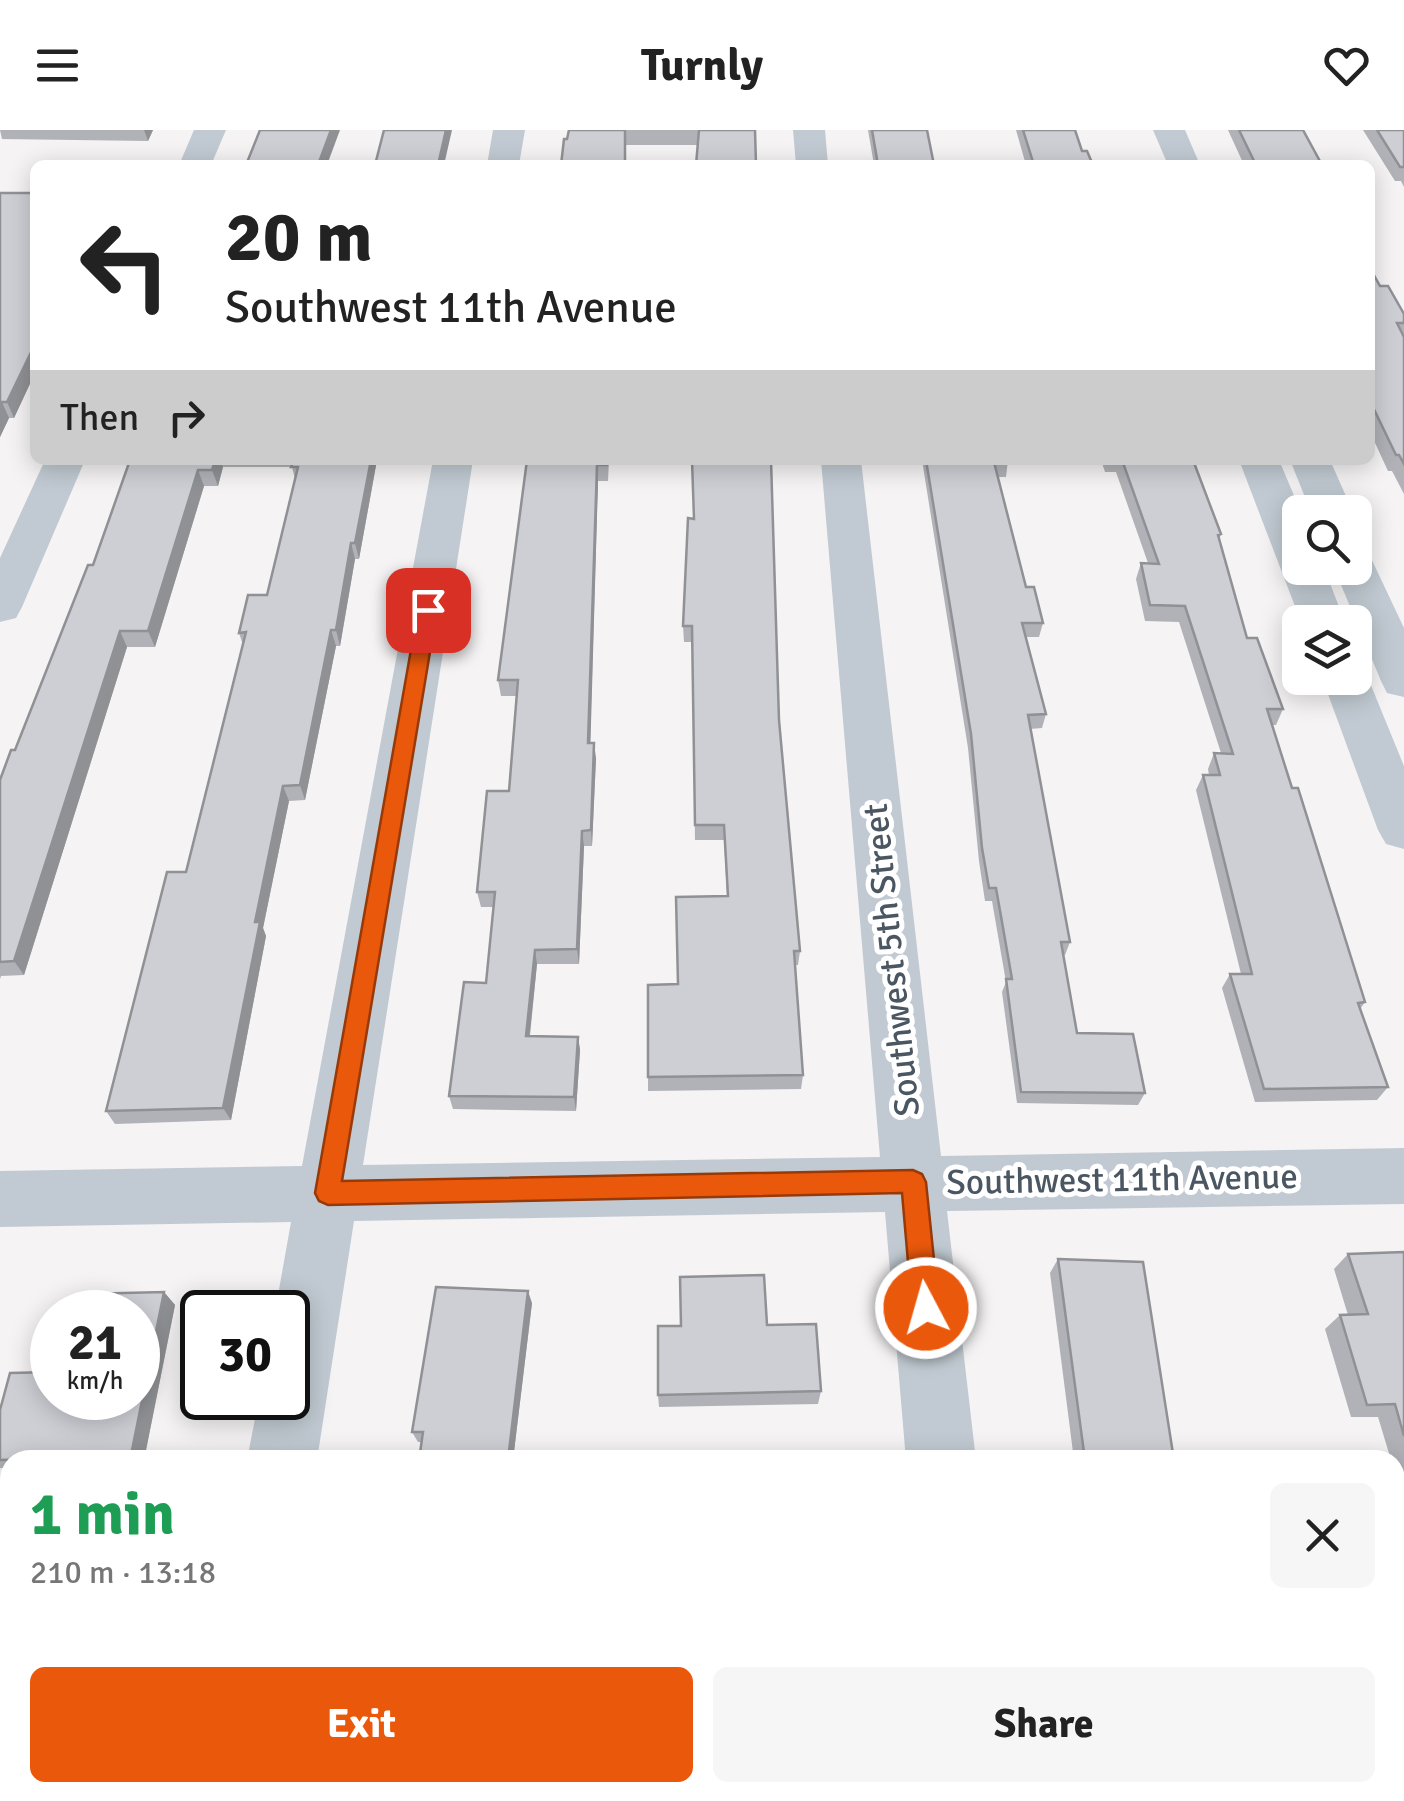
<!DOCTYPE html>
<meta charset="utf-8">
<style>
:root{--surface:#fff;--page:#f6f6f6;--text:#222;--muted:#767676;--accent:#ea580c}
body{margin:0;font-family:Signika,sans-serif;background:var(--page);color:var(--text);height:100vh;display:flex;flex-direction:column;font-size:38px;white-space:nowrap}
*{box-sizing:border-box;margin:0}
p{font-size:32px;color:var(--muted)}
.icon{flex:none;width:55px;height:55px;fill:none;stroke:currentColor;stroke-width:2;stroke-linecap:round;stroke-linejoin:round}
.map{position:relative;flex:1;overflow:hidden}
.panel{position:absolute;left:0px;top:1320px;width:1405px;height:352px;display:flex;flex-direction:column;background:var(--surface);border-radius:30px 30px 0 0;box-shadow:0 5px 25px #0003}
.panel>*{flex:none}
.banner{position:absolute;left:30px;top:30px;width:1345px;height:305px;border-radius:15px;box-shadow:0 5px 25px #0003;background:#fff;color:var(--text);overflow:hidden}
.tools{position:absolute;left:1282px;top:365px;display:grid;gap:20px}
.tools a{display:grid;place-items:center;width:90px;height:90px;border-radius:15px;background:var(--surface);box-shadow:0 5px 25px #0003;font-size:50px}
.speed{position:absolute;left:30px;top:1160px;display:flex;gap:20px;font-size:50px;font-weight:700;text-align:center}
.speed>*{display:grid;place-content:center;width:130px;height:130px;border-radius:50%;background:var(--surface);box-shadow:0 5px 25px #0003;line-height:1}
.speed small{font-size:25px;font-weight:400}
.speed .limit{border:5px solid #111;border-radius:15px;background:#fff;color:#111}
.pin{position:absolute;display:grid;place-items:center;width:85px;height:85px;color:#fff;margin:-42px;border-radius:20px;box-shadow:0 5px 15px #0006}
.me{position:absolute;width:110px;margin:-55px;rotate:354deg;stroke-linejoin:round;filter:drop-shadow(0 0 8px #0008)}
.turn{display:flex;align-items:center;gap:35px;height:210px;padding:0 30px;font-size:45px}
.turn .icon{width:130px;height:130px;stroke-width:2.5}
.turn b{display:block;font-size:70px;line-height:85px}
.then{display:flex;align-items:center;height:95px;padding:0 30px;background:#0003;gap:20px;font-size:38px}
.round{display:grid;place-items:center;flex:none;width:105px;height:105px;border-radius:15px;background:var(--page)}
.head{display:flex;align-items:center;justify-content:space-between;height:170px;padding:0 30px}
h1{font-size:60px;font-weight:700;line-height:75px;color:#1e9e55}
.button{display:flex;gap:20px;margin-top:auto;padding:20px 30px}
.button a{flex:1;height:115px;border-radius:15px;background:var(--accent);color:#fff;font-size:40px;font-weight:700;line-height:115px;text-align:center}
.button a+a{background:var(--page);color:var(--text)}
header{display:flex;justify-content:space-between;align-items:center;height:130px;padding:0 30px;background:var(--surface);font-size:45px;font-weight:700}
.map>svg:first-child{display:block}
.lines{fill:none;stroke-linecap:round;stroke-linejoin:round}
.minor{fill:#c1cad2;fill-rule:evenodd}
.tertiary{fill:#c1cad2;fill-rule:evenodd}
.wall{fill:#b0b2b7}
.shaded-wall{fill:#909195}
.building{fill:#cdcfd5;stroke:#909195;stroke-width:2.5}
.route{fill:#ea580c;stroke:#983908;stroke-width:2.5}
.labels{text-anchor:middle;stroke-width:10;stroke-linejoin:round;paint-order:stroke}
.street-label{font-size:35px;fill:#4a5661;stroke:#fff}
</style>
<header><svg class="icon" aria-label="menu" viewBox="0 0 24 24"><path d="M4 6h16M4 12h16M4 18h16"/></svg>Turnly<svg class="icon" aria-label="heart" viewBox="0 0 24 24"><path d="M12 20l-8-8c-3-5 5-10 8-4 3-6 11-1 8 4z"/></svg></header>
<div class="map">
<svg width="1404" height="1671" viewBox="0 0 1404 1671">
<rect width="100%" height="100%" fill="#f5f3f3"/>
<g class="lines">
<path class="minor" d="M 194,0 L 226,0 L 211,35 L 179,35 Z
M 493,0 L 525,0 L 519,35 L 487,35 Z
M 793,0 L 825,0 L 828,35 L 796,35 Z
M 45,330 L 85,330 L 22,477 L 16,488 L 0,492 L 0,428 Z
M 433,330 L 473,330 L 363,1035 L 880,1027 L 821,330 L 861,330 L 941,1026 L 1404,1018 L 1404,1074 L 947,1081 L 976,1330 L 906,1330 L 885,1082 L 354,1091 L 317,1330 L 247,1330 L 259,1268 L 288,1268 L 288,1182 L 275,1182 L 291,1092 L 0,1097 L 0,1041 L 302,1036 Z
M 186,1662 L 264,1662 L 263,1671 L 185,1671 Z
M 935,1662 L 1013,1662 L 1014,1671 L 936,1671 Z"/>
<path class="tertiary" d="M 1153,0 L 1185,0 L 1200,35 L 1168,35 Z
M 1239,330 L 1279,330 L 1301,382 L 1300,438 L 1324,438 L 1345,492 L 1301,492 Z
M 1290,330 L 1330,330 L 1353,382 L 1311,382 Z
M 1355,422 L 1370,426 L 1404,498 L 1404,567 L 1387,563 L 1381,551 L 1334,438 L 1355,438 Z
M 1355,535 L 1362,536 L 1368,548 L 1404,636 L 1404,719 L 1386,714 L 1378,700 L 1322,548 L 1355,548 Z"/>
</g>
<path class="wall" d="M 0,0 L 153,0 L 148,11 L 2,9 Z
M 569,0 L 755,0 L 698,15 L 626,15 L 626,35 L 561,35 Z
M 868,0 L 927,0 L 934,35 L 874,35 Z
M 1016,0 L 1075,0 L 1082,21 L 1093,35 L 1026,35 Z
M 1228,0 L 1303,0 L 1322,35 L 1244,35 Z
M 1363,0 L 1404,0 L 1404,57 L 1401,51 L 1395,51 Z
M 0,63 L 35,63 L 35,243 L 14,288 L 9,288 L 0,307 Z
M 1370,138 L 1380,156 L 1404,184 L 1404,364 L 1392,341 L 1388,341 L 1370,302 Z
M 130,330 L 377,330 L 359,429 L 355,429 L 340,516 L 336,516 L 305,670 L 289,671 L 263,798 L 266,806 L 231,990 L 115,994 L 106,981 L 186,742 L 243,515 L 239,503 L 267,465 L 295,349 L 292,337 L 223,337 L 218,356 L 204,356 L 155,517 L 127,517 L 24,845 L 1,846 L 0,849 L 0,650 L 15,620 L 93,435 Z
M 527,330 L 609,330 L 608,351 L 598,351 L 590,613 L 596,628 L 592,716 L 584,716 L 579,834 L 537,834 L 530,906 L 578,907 L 580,920 L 576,981 L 453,979 L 449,966 L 486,853 L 493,777 L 481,777 L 477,762 L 509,661 L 516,566 L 501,566 L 498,550 Z
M 922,330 L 1008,330 L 1006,347 L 998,347 L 1026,457 L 1043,493 L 1039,507 L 1026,507 L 1046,584 L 1042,598 L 1030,599 L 1070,812 L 1065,825 L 1063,825 L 1077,903 L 1145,963 L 1138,975 L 1017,973 L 1002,862 L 1006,852 L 992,771 L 985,771 L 979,731 L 968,618 Z
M 1101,330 L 1193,330 L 1221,404 L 1219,410 L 1247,508 L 1283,579 L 1276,595 L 1272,595 L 1292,658 L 1365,872 L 1360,879 L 1388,957 L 1377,970 L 1255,972 L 1222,858 L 1230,844 L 1241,844 L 1196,660 L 1203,645 L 1209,645 L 1208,639 L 1214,623 L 1221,623 L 1179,492 L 1145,491 L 1136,449 L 1141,433 L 1148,433 L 1116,342 L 1105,342 Z
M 693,389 L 779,590 L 800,821 L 798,835 L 795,835 L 803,945 L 801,959 L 648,961 L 648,947 L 678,854 L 727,766 L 724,710 L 695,710 L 692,512 L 684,512 L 683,496 Z
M 1404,1122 L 1404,1377 L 1395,1345 L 1395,1330 L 1391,1330 L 1378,1287 L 1351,1287 L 1325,1199 L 1340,1185 L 1348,1185 L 1334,1139 L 1348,1124 Z
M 1058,1129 L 1174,1330 L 1074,1330 L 1050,1143 Z
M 164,1162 L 175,1175 L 144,1330 L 10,1330 L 10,1339 L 0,1338 L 0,1280 L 52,1268 Z
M 532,1173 L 513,1330 L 419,1330 L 422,1312 L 418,1312 L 412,1302 Z
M 767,1195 L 821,1261 L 818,1274 L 659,1277 L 658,1265 Z
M 0,1439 L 10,1439 L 10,1523 L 0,1523 Z
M 1110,1662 L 1326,1662 L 1328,1671 L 1111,1671 Z"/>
<path class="shaded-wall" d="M 144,0 L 153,0 L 148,11 Z
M 331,0 L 340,0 L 327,35 L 318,35 Z
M 446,0 L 452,0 L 444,35 L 438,35 Z
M 35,214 L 35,243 L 14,288 L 7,272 Z
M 2,272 L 9,288 L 0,307 L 0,276 Z
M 215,330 L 220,330 L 223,337 L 218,356 L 212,340 Z
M 371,330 L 377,330 L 359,429 L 355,413 Z
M 597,335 L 598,351 L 590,629 L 588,613 Z
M 198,340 L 204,356 L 155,517 L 148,501 Z
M 351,413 L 355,429 L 340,516 L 336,500 Z
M 331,500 L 336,516 L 305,670 L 300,655 Z
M 120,501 L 127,517 L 24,845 L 14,831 Z
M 594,613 L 596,628 L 592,716 L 591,700 Z
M 283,656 L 289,671 L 263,798 L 266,806 L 231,990 L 223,978 L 255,792 Z
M 582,701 L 584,716 L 579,834 L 577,819 Z
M 535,820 L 537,834 L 528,920 L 526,906 Z
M 578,907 L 580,920 L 576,981 L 574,967 Z
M 528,1161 L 532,1173 L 513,1330 L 508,1330 Z
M 164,1162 L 175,1175 L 144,1330 L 130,1330 Z
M 51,1662 L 70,1662 L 68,1671 L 49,1671 Z
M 463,1662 L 468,1662 L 467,1671 L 462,1671 Z"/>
<path class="building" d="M 260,0 L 331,0 L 318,35 L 246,35 Z
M 384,0 L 446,0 L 438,35 L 375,35 Z
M 569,0 L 625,0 L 625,32 L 609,32 L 609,35 L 561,35 L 564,9 L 567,9 Z
M 699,0 L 755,0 L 756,35 L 696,35 Z
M 872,0 L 927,0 L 934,35 L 878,35 Z
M 1023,0 L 1075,0 L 1082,21 L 1087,21 L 1093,35 L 1034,35 Z
M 1239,0 L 1303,0 L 1322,35 L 1256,35 Z
M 1377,0 L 1404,0 L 1404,37 L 1400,37 Z
M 0,63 L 35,63 L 35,214 L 7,272 L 2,272 L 0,276 Z
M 1370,138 L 1380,156 L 1388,156 L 1404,184 L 1404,193 L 1397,193 L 1404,207 L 1404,334 L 1399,325 L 1396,325 L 1370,271 Z
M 130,330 L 215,330 L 212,340 L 198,340 L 148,501 L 120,501 L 14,831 L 0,832 L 0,650 L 11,620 L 15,620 L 88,435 L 93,435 Z
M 294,330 L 371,330 L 355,413 L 351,413 L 336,500 L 331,500 L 300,655 L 283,656 L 255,792 L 260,792 L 223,978 L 106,981 L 167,742 L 186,742 L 246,502 L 239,503 L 248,465 L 267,465 L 298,337 L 291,337 Z
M 527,330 L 607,330 L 607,335 L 597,335 L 588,613 L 594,613 L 591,700 L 582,701 L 577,819 L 535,820 L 526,906 L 578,907 L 574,967 L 449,966 L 464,852 L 486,853 L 495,762 L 477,762 L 487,661 L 509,661 L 518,550 L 498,550 Z
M 692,330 L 771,330 L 779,590 L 800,821 L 794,821 L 803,945 L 648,947 L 648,855 L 678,854 L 676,767 L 728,766 L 724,695 L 695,695 L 692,496 L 683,496 L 688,388 L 694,389 Z
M 926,330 L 1008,330 L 1009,332 L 994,332 L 1026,457 L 1034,457 L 1043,493 L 1022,493 L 1046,584 L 1028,585 L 1070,812 L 1061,812 L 1077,903 L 1133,904 L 1145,963 L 1021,962 L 1006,849 L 1012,849 L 996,758 L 989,758 L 982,718 L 971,604 Z
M 1122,330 L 1193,330 L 1221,404 L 1218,405 L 1247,508 L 1257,508 L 1283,579 L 1267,579 L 1292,658 L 1298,658 L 1365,872 L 1358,873 L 1388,957 L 1264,959 L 1230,844 L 1252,844 L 1203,645 L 1220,645 L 1214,623 L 1233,624 L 1185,476 L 1150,475 L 1141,433 L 1159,434 Z
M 1404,1122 L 1404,1306 L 1395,1274 L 1367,1275 L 1340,1185 L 1368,1184 L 1348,1124 Z
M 1058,1129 L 1143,1132 L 1174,1330 L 1085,1330 Z
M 764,1145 L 767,1195 L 816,1194 L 821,1261 L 658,1265 L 658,1196 L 681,1196 L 680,1147 Z
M 436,1157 L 528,1161 L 508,1330 L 419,1330 L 423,1302 L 412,1302 Z
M 164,1162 L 130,1330 L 57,1330 L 58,1328 L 0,1330 L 0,1280 L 10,1243 L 52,1242 L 52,1268 L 138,1268 L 138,1182 L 77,1182 L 82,1164 Z
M 0,1439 L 10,1439 L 10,1518 L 0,1517 Z
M 0,1615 L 10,1615 L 10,1662 L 51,1662 L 49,1671 L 0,1671 Z
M 362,1662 L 463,1662 L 462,1671 L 361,1671 Z
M 737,1662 L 842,1662 L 842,1671 L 737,1671 Z
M 1121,1662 L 1326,1662 L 1328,1671 L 1123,1671 Z"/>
<path class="route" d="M 428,474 L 437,480 L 342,1051 L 913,1040 L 922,1044 L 926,1052 L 939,1178 L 935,1187 L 926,1190 L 916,1187 L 912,1178 L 902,1063 L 328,1075 L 319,1071 L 315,1063 L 418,480 Z"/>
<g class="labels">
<g class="street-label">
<text transform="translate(891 830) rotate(-96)" y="12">Southwest 5th Street</text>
<text transform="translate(1122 1049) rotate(-1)" y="12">Southwest 11th Avenue</text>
</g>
</g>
</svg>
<div class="tools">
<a><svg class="icon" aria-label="search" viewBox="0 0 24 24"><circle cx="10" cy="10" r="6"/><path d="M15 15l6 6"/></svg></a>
<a><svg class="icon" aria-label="layers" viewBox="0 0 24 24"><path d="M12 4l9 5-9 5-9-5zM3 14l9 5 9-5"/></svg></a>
</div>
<div class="speed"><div>21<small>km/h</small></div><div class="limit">30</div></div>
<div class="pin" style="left:428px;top:480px;background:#d93025"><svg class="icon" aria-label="arrive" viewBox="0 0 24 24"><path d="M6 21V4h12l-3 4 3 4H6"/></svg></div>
<svg class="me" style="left:926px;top:1178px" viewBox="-20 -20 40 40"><circle r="17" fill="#ea580c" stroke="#fff" stroke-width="3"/><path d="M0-11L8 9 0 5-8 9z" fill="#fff"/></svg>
<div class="banner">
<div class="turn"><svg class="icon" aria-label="left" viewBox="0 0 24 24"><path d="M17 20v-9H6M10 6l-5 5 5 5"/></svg><div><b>20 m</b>Southwest 11th Avenue</div></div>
<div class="then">Then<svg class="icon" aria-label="right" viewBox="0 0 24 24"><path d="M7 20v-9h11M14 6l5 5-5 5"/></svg></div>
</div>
<section class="panel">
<div class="head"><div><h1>1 min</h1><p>210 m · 13:18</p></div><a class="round"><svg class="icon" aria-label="close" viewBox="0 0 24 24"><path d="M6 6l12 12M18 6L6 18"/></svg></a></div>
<div class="button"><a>Exit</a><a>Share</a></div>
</section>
</div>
